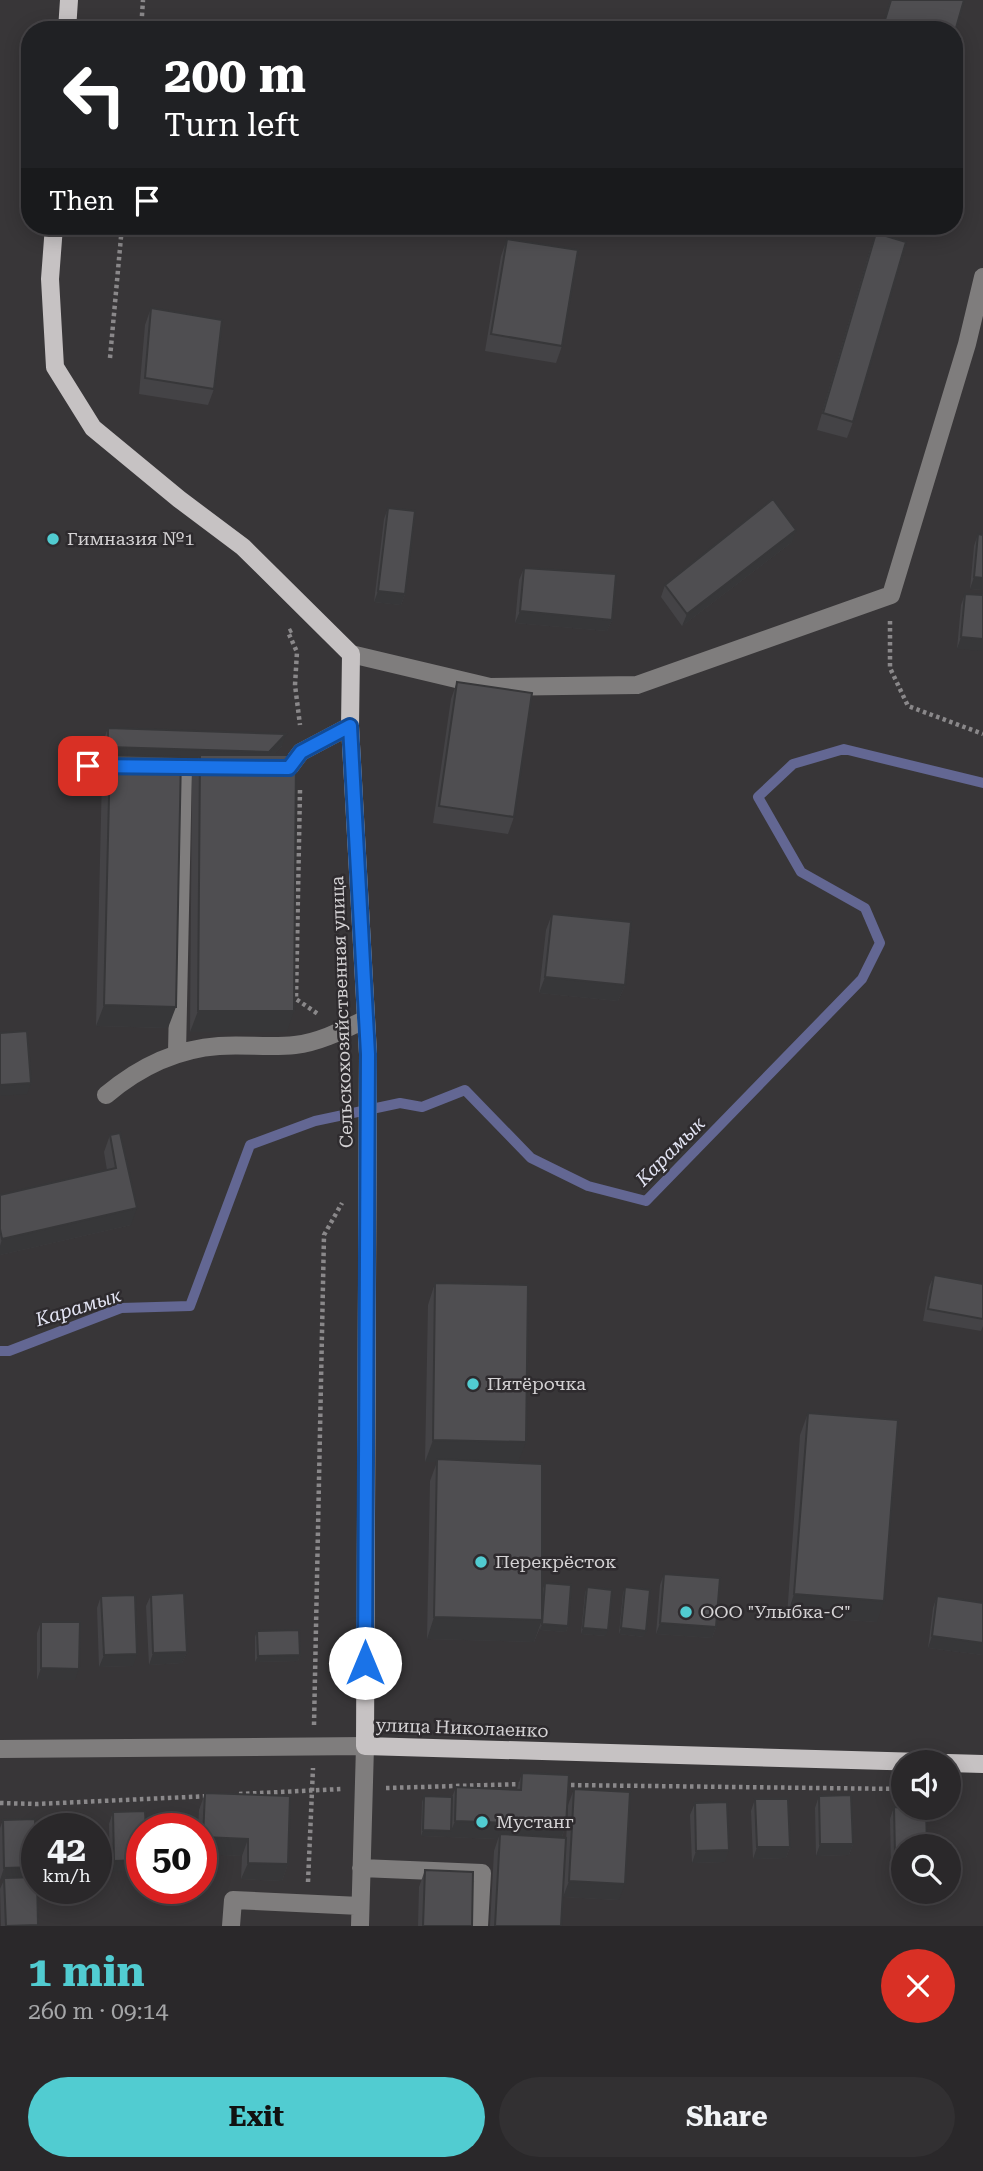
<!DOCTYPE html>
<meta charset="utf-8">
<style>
:root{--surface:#2a282a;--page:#323032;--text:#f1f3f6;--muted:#a5a6a8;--line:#464447;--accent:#51ccd1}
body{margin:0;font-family:"Roboto Serif",serif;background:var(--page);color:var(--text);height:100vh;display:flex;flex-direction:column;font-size:26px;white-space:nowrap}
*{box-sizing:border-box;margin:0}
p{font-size:23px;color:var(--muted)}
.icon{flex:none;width:38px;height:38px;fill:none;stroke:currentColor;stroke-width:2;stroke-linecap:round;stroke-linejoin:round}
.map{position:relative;height:1926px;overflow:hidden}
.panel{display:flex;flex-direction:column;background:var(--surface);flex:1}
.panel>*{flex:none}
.guide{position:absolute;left:21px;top:21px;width:942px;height:214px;border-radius:28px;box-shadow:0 4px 18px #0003,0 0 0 2px var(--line);background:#202124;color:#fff;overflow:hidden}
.fabs{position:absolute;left:891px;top:1750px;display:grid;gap:14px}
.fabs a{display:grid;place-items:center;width:70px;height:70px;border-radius:50%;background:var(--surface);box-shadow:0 4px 18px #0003,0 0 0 2px var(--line);font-size:35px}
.speed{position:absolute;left:21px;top:1813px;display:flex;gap:14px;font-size:35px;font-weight:700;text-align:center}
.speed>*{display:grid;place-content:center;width:91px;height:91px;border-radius:50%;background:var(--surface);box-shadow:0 4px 18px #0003,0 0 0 2px var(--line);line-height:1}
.speed small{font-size:18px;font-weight:400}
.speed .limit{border:10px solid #d22;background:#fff;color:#111}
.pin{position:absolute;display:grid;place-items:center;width:60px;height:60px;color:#fff;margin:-30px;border-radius:14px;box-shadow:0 4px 10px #0006}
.me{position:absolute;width:77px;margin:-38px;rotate:0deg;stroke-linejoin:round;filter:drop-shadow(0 0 5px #0008)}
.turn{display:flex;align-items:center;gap:24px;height:147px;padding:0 28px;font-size:32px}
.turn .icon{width:91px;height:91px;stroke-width:2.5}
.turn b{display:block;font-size:49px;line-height:60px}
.then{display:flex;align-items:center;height:66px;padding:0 28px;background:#0003;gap:14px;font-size:26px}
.round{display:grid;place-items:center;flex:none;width:74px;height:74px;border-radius:37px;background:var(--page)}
.summary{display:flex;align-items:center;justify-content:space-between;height:119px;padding:0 28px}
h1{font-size:42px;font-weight:700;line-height:52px;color:var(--accent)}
.action{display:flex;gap:14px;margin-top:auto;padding:14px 28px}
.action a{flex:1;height:80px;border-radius:42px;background:var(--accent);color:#111;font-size:28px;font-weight:700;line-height:80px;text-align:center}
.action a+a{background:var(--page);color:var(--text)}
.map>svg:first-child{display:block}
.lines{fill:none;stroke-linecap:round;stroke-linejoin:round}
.stream{stroke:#636793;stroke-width:10}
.path{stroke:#8a888a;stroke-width:4.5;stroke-dasharray:3.5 3.5;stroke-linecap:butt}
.minor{stroke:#7f7d7d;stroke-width:18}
.major{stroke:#c6c2c3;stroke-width:18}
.wall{fill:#444346}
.shaded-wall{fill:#373739}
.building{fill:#4f4e51;stroke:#373739;stroke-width:2}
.route-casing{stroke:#114b97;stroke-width:18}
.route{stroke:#1a73e8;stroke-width:12}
.poi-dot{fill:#51ccd1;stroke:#2e2b2e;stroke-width:2.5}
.labels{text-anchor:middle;stroke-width:5;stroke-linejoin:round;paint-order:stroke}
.poi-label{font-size:18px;fill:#d4d2d4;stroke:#2e2b2e;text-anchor:start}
.street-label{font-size:18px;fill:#d4d2d4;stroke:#2e2b2e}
.water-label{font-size:19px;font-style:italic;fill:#e2e3f2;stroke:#2e2b2e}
</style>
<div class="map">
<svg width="983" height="1926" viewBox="0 0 983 1926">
<rect width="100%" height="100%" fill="#383638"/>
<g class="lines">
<path class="stream" d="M 0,1351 L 9,1351 L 121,1308 L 190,1306 L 250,1145 L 315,1121 L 400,1103 L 422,1107 L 465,1090 L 531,1158 L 588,1186 L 646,1201 L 862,979 L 880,943 L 865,908 L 801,872 L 758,797 L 793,764 L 844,749 L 983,783"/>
<path class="path" d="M 141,30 L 143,0
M 110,358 L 122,226
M 890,621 L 890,668 L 908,706 L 983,734
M 292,630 L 288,632 L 297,652 L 295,685 L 300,725
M 300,790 L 296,999 L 318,1014
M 314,1725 L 324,1235 L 342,1203
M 564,1785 L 902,1789
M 386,1788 L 524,1784
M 239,1794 L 342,1789
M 0,1803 L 37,1804 L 210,1796
M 308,1882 L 313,1768"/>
<path class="minor" d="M 351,654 L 490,687 L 637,685 L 891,595 L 967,344 L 983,277
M 88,766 L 130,767
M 280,768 L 289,768 L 301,752 L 350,726
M 177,1053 L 183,768
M 106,1095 C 138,1068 176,1049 219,1046 C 244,1044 270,1048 295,1045 C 320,1042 343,1030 366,1019
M 0,1749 L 365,1746 L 360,1926
M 361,1868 L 482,1873 L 479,1926
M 231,1926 L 233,1900 L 360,1906"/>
<path class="major" d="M 67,30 L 69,0
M 54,226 L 50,279 L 55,367 L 93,428 L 179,499 L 243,547 L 351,654 L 350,726 L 368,1054 L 365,1746 L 923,1762
M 948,1763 L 983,1764"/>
</g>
<path class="wall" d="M 876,233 L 853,422 L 847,438 L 817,430 L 870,250 Z
M 507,239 L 562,346 L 556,363 L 485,351 L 501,256 Z
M 151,308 L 214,389 L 208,405 L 139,394 L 145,325 Z
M 388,508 L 405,594 L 401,605 L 374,602 L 384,519 Z
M 978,534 L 983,535 L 983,590 L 970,589 L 974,546 Z
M 792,542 L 682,626 L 661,597 L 665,585 Z
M 524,568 L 612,620 L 607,631 L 515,623 L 519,580 Z
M 965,594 L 983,595 L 957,649 L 961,605 Z
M 457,682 L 514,817 L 508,834 L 433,823 L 451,699 Z
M 108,728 L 282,746 L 273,755 L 287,1032 L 190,1032 L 192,776 L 197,761 L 181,761 L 168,1028 L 96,1026 L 102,776 L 108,758 L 104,758 L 104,739 Z
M 552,914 L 625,985 L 618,1001 L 539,993 L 546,930 Z
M 110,1135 L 131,1225 L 0,1255 L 0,1195 L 107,1170 L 104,1152 Z
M 934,1275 L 983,1284 L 983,1326 L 981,1331 L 923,1321 L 929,1287 Z
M 435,1283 L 518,1463 L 542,1604 L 543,1589 L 545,1583 L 568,1626 L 566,1632 L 540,1630 L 541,1625 L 534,1642 L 427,1639 L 430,1481 L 437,1462 L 425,1462 L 428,1305 Z
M 808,1413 L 877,1622 L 787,1616 L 800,1435 Z
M 664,1574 L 716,1627 L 712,1638 L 656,1634 L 660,1585 Z
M 587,1587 L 606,1636 L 581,1634 L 585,1593 Z
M 625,1587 L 644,1637 L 619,1634 L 623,1593 Z
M 151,1595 L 187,1652 L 182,1663 L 149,1665 L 146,1606 Z
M 101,1596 L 133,1666 L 99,1667 L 97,1608 Z
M 937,1596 L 983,1603 L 983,1655 L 928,1648 L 933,1608 Z
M 41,1622 L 75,1680 L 37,1680 L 37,1633 Z
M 257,1631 L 300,1655 L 298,1661 L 255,1662 L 255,1637 Z
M 522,1773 L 566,1825 L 562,1837 L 561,1926 L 490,1926 L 494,1851 L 498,1839 L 421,1836 L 422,1802 L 424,1796 L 452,1797 L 456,1787 L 517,1789 Z
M 574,1789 L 619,1900 L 563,1897 L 568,1805 Z
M 205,1793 L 288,1864 L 282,1881 L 241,1879 L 242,1856 L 201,1854 L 201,1829 L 198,1829 L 199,1810 Z
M 819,1796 L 853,1844 L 849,1855 L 816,1856 L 815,1808 Z
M 755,1799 L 790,1847 L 786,1858 L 753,1859 L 751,1811 Z
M 695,1803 L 725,1862 L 692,1863 L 690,1815 Z
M 894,1807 L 927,1846 L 891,1867 L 890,1819 Z
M 145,1811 L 110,1872 L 109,1824 L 113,1812 Z
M 3,1820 L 37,1867 L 33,1877 L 38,1926 L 1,1926 L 0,1889 L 4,1880 L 0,1880 L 0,1828 Z
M 425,1870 L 472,1926 L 418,1926 L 419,1887 Z"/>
<path class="shaded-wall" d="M 796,530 L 792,542 L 682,626 L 687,614 Z
M 974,577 L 983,578 L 983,590 L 970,589 Z
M 378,591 L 405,594 L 401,605 L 374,602 Z
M 520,611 L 612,620 L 607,631 L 515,623 Z
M 961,637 L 983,639 L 983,651 L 957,649 Z
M 286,734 L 282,746 L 265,764 L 200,755 L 197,761 L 109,758 L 110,755 L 108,758 L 104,758 L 108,747 Z
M 545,977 L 625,985 L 618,1001 L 539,993 Z
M 104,1005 L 176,1007 L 168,1028 L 96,1026 Z
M 198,1011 L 294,1011 L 287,1032 L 190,1032 Z
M 31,1083 L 27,1094 L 0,1096 L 0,1085 Z
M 137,1208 L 131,1225 L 0,1255 L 0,1246 L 2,1239 Z
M 433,1440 L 526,1442 L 518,1463 L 437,1459 L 437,1462 L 425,1462 Z
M 794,1594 L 884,1601 L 877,1622 L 787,1616 Z
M 434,1617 L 542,1620 L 534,1642 L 427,1639 Z
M 660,1623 L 716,1627 L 712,1638 L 656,1634 Z
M 542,1624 L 568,1626 L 566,1632 L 540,1630 Z
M 583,1628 L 608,1630 L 606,1636 L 581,1634 Z
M 621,1628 L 646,1631 L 644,1637 L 619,1634 Z
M 932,1636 L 983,1643 L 983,1655 L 928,1648 Z
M 187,1652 L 182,1663 L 149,1665 L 153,1653 Z
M 137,1654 L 133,1666 L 99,1667 L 104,1655 Z
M 300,1655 L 298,1661 L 255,1662 L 258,1656 Z
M 41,1668 L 79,1669 L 75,1680 L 37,1680 Z
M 455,1821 L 566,1825 L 560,1842 L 500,1834 L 498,1839 L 421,1836 L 423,1830 L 451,1831 Z
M 203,1837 L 248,1839 L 242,1856 L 201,1854 L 201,1843 Z
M 820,1844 L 853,1844 L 849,1855 L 816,1856 Z
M 757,1847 L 790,1847 L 786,1858 L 753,1859 Z
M 729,1850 L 725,1862 L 692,1863 L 696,1851 Z
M 895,1855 L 903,1855 L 903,1866 L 891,1867 Z
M 142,1860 L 142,1871 L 110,1872 L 114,1861 Z
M 248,1863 L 288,1864 L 282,1881 L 241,1879 Z
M 37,1867 L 33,1879 L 0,1880 L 4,1868 Z
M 569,1881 L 625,1884 L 619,1900 L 563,1897 Z"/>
<path class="building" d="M 891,0 L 964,0 L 954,35 L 954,30 L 882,30 Z
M 876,233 L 906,242 L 853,422 L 823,413 Z
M 507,239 L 578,250 L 562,346 L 491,334 Z
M 151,308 L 222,320 L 214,389 L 145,378 Z
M 773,499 L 796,530 L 687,614 L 665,585 Z
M 388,508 L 415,511 L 405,594 L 378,591 Z
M 978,534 L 983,535 L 983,578 L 974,577 Z
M 524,568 L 616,574 L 612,620 L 520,611 Z
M 965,594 L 983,595 L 983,639 L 961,637 Z
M 457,682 L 532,693 L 514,817 L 439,806 Z
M 108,728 L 286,734 L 269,752 L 108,747 Z
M 110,755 L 181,757 L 176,1007 L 104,1005 Z
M 200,755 L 296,755 L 294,1011 L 198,1011 Z
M 552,914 L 631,922 L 625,985 L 545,977 Z
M 27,1031 L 31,1083 L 0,1085 L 0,1033 Z
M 120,1133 L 137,1208 L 2,1239 L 0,1229 L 0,1195 L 116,1168 L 110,1135 Z
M 934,1275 L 983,1284 L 983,1319 L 928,1309 Z
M 435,1283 L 528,1285 L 526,1442 L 433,1440 Z
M 808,1413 L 898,1420 L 884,1601 L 794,1594 Z
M 437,1459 L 542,1464 L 542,1620 L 434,1617 Z
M 664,1574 L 720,1578 L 716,1627 L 660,1623 Z
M 545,1583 L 571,1585 L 568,1626 L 542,1624 Z
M 587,1587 L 612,1590 L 608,1630 L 583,1628 Z
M 625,1587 L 650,1590 L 646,1631 L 621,1628 Z
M 184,1593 L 187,1652 L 153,1653 L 151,1595 Z
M 135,1595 L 137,1654 L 104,1655 L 101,1596 Z
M 937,1596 L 983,1603 L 983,1643 L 932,1636 Z
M 41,1622 L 80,1622 L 79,1669 L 41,1668 Z
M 299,1630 L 300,1655 L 258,1656 L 257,1631 Z
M 522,1773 L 569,1775 L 566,1825 L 455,1821 L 456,1787 L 521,1790 Z
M 574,1789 L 630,1792 L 625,1884 L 569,1881 Z
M 205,1793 L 290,1796 L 288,1864 L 248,1863 L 248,1839 L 203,1837 Z
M 851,1795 L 853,1844 L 820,1844 L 819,1796 Z
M 424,1796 L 452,1797 L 451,1831 L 423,1830 Z
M 755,1799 L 788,1799 L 790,1847 L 757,1847 Z
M 727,1802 L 729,1850 L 696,1851 L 695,1803 Z
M 894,1807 L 926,1808 L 927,1846 L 903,1846 L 903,1855 L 895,1855 Z
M 145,1811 L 146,1829 L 142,1829 L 142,1860 L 114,1861 L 113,1812 Z
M 35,1819 L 37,1867 L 4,1868 L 3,1820 Z
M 88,1822 L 89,1829 L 56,1829 L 56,1823 Z
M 500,1834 L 566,1838 L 561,1926 L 495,1926 Z
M 425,1870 L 473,1872 L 472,1926 L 423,1926 Z
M 37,1877 L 38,1925 L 6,1926 L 4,1878 Z"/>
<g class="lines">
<g class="route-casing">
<path id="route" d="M 88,766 L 289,768 L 301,752 L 350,726 L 368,1054 L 365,1663"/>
</g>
<use href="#route" class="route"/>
</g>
<g class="poi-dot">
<circle cx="53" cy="539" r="7"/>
<circle cx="473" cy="1384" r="7"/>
<circle cx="481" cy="1562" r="7"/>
<circle cx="686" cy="1612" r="7"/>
<circle cx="482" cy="1822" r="7"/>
</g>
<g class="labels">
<g class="poi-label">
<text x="67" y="545">Гимназия №1</text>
<text x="487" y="1390">Пятёрочка</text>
<text x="495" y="1568">Перекрёсток</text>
<text x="700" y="1618">ООО "Улыбка-С"</text>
<text x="496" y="1828">Мустанг</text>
</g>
<g class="street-label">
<text transform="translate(342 1012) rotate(-92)" y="6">Сельскохозяйственная улица</text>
<text transform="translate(462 1728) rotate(2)" y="6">улица Николаенко</text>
</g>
<g class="water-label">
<text transform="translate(670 1151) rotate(-45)" y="7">Карамык</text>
<text transform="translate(78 1307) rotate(-17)" y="7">Карамык</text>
</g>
</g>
</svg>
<div class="fabs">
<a><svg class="icon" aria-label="sound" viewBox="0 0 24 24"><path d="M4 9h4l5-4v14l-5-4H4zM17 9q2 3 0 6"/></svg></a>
<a><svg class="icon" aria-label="search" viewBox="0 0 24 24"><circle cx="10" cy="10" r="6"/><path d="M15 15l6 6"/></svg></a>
</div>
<div class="speed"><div>42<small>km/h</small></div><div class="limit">50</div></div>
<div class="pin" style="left:88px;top:766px;background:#d93025"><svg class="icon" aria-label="arrive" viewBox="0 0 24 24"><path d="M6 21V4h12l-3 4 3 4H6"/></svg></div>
<svg class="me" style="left:365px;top:1663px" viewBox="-20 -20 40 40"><circle r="19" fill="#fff"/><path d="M0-13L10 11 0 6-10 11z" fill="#1a73e8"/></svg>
<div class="guide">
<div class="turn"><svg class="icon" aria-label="left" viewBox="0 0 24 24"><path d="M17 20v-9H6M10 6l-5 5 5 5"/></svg><div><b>200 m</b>Turn left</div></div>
<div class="then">Then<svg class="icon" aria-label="arrive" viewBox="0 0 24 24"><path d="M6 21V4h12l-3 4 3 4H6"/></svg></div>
</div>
</div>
<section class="panel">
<div class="summary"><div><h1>1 min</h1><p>260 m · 09:14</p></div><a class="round" style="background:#d93025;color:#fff"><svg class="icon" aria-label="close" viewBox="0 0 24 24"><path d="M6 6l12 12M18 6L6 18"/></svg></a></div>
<div class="action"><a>Exit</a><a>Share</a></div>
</section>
